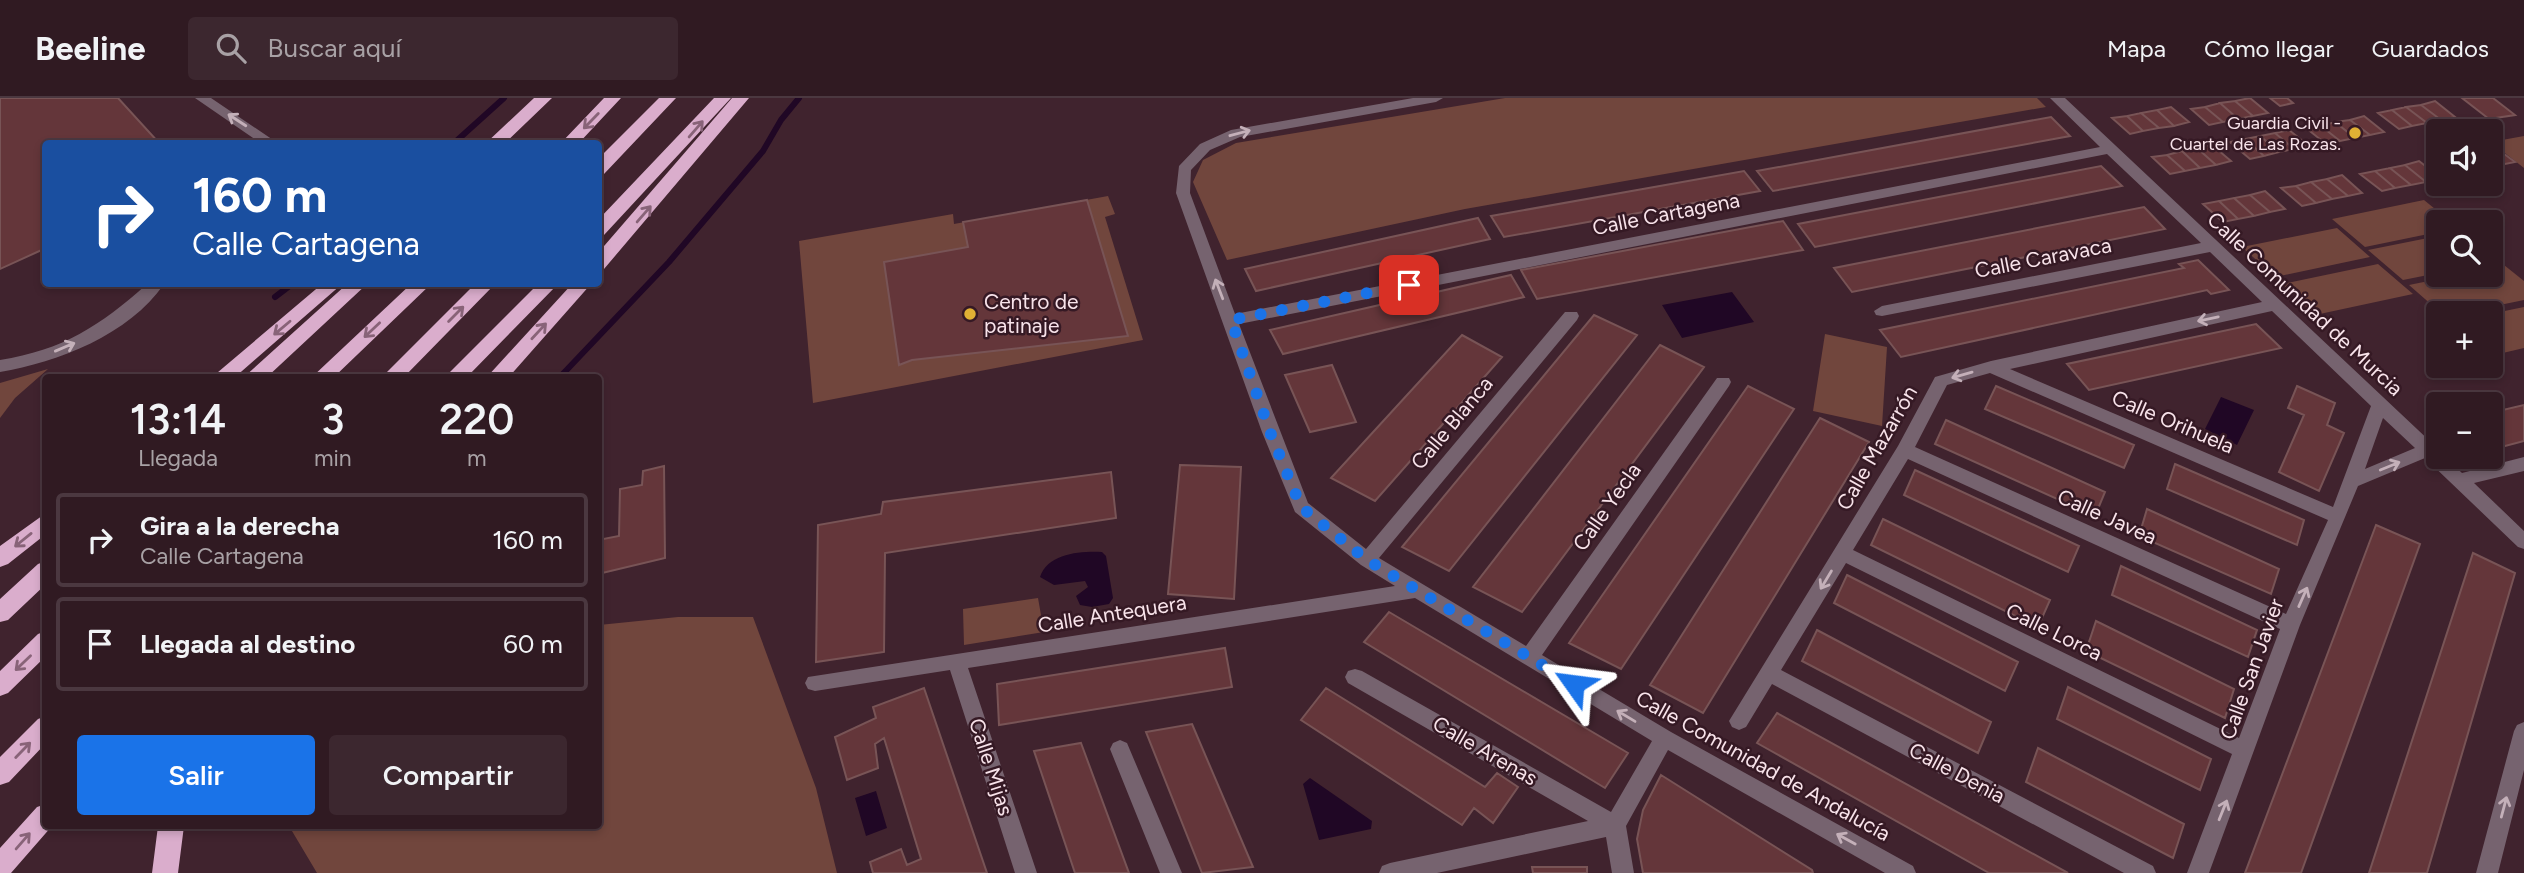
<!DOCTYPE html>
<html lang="es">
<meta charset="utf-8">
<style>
:root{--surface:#301a22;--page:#3c272f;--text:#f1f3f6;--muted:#a8a1a5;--line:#4b3840;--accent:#1a73e8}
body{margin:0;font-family:Figtree,sans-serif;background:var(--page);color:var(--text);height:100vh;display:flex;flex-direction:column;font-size:26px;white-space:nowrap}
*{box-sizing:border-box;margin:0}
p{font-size:23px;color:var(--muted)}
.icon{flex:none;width:38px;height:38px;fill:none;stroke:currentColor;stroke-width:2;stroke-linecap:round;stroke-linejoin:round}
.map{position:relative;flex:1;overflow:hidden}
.side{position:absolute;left:42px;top:276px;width:560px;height:455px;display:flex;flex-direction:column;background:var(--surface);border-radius:7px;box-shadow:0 4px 10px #0003,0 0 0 2px var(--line)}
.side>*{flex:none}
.hud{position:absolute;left:42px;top:42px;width:560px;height:147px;border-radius:7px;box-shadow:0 4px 10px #0003,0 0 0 2px var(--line);background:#1a4fa0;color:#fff;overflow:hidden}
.controls{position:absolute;left:2426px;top:21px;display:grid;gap:14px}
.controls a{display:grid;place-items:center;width:77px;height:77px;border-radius:7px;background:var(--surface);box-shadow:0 4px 10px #0003,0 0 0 2px var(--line);font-size:35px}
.pin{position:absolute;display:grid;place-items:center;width:60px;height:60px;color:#fff;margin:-30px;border-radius:14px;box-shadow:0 4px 10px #0006}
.me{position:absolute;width:77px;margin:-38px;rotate:301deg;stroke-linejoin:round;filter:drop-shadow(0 0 5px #0008)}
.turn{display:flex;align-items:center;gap:24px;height:147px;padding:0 35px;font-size:32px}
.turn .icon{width:91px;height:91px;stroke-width:2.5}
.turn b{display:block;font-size:49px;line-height:60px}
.eta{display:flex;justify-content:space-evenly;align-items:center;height:119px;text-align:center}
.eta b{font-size:42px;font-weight:600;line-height:49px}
.cta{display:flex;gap:14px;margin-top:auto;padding:14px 35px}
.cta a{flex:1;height:80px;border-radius:7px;background:var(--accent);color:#fff;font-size:28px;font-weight:600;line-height:80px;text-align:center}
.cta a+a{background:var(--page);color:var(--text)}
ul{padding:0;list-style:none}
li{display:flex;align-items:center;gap:21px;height:94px;margin:0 14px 10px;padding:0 21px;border:4px solid var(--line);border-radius:7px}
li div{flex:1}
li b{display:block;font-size:26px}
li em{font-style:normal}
header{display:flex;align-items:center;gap:42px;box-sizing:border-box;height:98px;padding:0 35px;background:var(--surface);border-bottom:2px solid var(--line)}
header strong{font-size:33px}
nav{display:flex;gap:38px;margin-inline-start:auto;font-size:24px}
.search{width:490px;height:63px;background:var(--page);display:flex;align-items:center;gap:18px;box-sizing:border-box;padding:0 24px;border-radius:7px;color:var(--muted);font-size:26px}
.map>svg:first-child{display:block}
.green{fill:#71463d}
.water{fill:#200725}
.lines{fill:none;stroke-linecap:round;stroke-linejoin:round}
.stream{stroke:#200725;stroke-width:6}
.building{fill:#64363a;stroke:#785456;stroke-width:2}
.street{fill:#76636f;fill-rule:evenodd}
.highway{fill:#daadcc;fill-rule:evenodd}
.oneway{stroke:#c4b0b9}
.oneway2{stroke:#886378}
.route{stroke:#1a73e8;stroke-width:12;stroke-dasharray:0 21.6}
.poi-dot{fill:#e0b034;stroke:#351924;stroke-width:2.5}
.labels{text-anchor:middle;stroke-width:5;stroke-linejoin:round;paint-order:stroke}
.far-poi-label{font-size:18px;fill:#f8e3ea;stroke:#351924;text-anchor:end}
.street-label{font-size:21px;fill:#f8e3ea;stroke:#351924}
.poi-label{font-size:21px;fill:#f8e3ea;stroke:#351924;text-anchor:start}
</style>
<header>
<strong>Beeline</strong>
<div class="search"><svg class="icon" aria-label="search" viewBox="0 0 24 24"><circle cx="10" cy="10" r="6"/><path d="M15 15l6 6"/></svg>Buscar aquí</div>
<nav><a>Mapa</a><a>Cómo llegar</a><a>Guardados</a></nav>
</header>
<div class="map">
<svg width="2524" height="775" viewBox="0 0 2524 775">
<rect width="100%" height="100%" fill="#40232e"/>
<path class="green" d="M 1505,0 L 2037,0 L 2046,9 L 1465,111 L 1227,162 L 1193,84 L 1203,62 L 1236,45 Z
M 2524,38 L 2524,70 L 2491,44 Z
M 1108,98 L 1115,116 L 1105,119 L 1143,242 L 813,305 L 799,143 L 953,116 L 954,126 Z
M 2424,102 L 2451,124 L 2438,124 L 2438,134 L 2365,149 L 2332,121 Z
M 2337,130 L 2370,159 L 2275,179 L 2242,149 Z
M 2438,138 L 2438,175 L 2403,182 L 2368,152 Z
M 2378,166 L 2413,196 L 2315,217 L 2282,186 Z
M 2504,167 L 2524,183 L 2524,202 L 2461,215 L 2441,215 L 2409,187 L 2458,177 L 2490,177 L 2490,170 Z
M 2524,209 L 2524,250 L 2490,258 L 2490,216 Z
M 1825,236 L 1887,249 L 1882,328 L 1813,313 Z
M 48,271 L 15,300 L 0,320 L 0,285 Z
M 1038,500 L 1044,534 L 964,547 L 963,511 Z
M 678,519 L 753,519 L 816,690 L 837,775 L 317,775 L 289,728 L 598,728 L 599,527 Z"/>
<path class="water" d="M 1732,194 L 1754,224 L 1682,240 L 1662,207 Z
M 2221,299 L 2254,312 L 2237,347 L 2205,331 Z
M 1102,454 L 1106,458 L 1113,500 L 1109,506 L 1092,509 L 1080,507 L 1076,498 L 1088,489 L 1085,483 L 1054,487 L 1040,479 C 1048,455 1081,453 1102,454 Z
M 1310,680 L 1372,723 L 1371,731 L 1319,742 L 1303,686 Z
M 876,693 L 887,730 L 866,738 L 855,700 Z"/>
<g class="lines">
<path class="stream" d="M 453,46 L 504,0
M 275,199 L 292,186
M 559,280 L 669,164 L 763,53 L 781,22 L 799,0"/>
</g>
<path class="building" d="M 0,0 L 118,0 L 160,46 L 46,46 L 46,150 L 0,171 Z
M 2250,0 L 2268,15 L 2253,18 L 2235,3 Z
M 2270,0 L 2287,0 L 2293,5 L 2280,8 Z
M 2462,0 L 2493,0 L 2515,17 L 2489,21 Z
M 2235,3 L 2253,18 L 2238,21 L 2220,5 Z
M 2435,3 L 2455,19 L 2441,22 L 2421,7 Z
M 2220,5 L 2238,21 L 2223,24 L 2205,9 Z
M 2421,7 L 2441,22 L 2427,25 L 2406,9 Z
M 2171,9 L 2189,24 L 2174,28 L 2157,12 Z
M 2205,9 L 2223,24 L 2209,27 L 2191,11 Z
M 2406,9 L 2427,25 L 2412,28 L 2392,12 Z
M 2157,12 L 2174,28 L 2159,30 L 2141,15 Z
M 2392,12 L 2412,28 L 2399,31 L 2378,15 Z
M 2141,15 L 2159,30 L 2143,33 L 2127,18 Z
M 2127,18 L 2143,33 L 2130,36 L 2112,20 Z
M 2364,18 L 2384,34 L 2370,37 L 2350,22 Z
M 2051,19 L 2070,38 L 1773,93 L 1757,73 Z
M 2350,22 L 2370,37 L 2355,40 L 2335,24 Z
M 2335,24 L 2355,40 L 2340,43 L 2321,28 Z
M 2321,28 L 2340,43 L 2326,46 L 2306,30 Z
M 2289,32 L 2309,48 L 2294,51 L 2275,35 Z
M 2275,35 L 2294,51 L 2279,54 L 2260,38 Z
M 2260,38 L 2279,54 L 2264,58 L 2245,41 Z
M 2245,41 L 2264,58 L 2250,61 L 2230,44 Z
M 2212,47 L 2231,63 L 2216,67 L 2197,50 Z
M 2492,47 L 2515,64 L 2500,67 L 2490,60 Z
M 2197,50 L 2216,67 L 2200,70 L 2182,53 Z
M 2182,53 L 2200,70 L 2185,73 L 2167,57 Z
M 2167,57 L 2185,73 L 2170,76 L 2152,59 Z
M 2419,63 L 2438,78 L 2438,81 L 2426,84 L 2405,67 Z
M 2405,67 L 2426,84 L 2411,87 L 2390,70 Z
M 2101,68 L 2122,88 L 1815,149 L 1798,126 Z
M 2390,70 L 2411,87 L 2395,90 L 2375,73 Z
M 1744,73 L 1760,93 L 1504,139 L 1491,118 Z
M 2375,73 L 2395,90 L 2382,93 L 2360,76 Z
M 2342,77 L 2362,95 L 2348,98 L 2327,81 Z
M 2327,81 L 2348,98 L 2332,101 L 2311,84 Z
M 2311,84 L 2332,101 L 2316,105 L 2296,88 Z
M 2296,88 L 2316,105 L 2302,108 L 2281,90 Z
M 2265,93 L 2285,111 L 2270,114 L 2250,97 Z
M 2250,97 L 2270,114 L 2254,118 L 2234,100 Z
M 2234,100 L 2254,118 L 2238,121 L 2219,103 Z
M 1087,102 L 1128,238 L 912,262 L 899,267 L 884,164 L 968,149 L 963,124 Z
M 2219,103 L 2238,121 L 2223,124 L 2203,106 Z
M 2144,109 L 2165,131 L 1852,194 L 1834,170 Z
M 1478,120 L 1490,141 L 1256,193 L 1245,171 Z
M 1783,123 L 1803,152 L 1537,201 L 1521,172 Z
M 2198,162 L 2229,192 L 2211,196 L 2207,192 L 1901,259 L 1880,232 L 2184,170 L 2179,166 Z
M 1511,177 L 1524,199 L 1283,256 L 1270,232 Z
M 1594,217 L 1637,237 L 1449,473 L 1402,449 Z
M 2256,226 L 2281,250 L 2089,292 L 2067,266 Z
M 1462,237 L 1502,259 L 1375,403 L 1331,380 Z
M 1660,247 L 1704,269 L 1522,514 L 1473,489 Z
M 1332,267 L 1356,324 L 1310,334 L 1285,277 Z
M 1748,288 L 1794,311 L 1621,571 L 1569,545 Z
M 1996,288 L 2134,347 L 2124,370 L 1985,311 Z
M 2297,288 L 2335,305 L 2327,327 L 2344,335 L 2319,393 L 2279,374 L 2304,317 L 2288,310 Z
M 2524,307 L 2524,343 L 2490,352 L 2490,315 Z
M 1820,320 L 1869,344 L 1703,615 L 1650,587 Z
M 1946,322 L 2105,394 L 2095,418 L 1935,346 Z
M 2175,366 L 2304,422 L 2297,447 L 2167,391 Z
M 1180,367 L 1241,369 L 1234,501 L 1168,496 Z
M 664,368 L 665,460 L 598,476 L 598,442 L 619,438 L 620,391 L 642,387 L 643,373 Z
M 1915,372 L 2079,448 L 2068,474 L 1904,397 Z
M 1111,374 L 1116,420 L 885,455 L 884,554 L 816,564 L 818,427 L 881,416 L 883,404 Z
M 2147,411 L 2279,471 L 2271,496 L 2139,438 Z
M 1883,421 L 2050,502 L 2038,529 L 1871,447 Z
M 2376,427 L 2420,446 L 2301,775 L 2245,775 Z
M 2473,455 L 2515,475 L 2427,775 L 2369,775 Z
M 2121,468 L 2257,532 L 2248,559 L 2112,497 Z
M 1847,477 L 2018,564 L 2005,593 L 1834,505 Z
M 1389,514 L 1628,655 L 1605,690 L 1364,544 Z
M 2096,523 L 2234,591 L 2225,620 L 2086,553 Z
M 1817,532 L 1991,624 L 1978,655 L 1802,563 Z
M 1225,550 L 1232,589 L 999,627 L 997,586 Z
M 2068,589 L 2211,661 L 2200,692 L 2057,621 Z
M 924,590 L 987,775 L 873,775 L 870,764 L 901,751 L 907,767 L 921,761 L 884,640 L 875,646 L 878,670 L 847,682 L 835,639 L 876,620 L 873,609 Z
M 1326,590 L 1485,689 L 1497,675 L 1518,689 L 1493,725 L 1474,710 L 1462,727 L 1301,622 Z
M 1777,615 L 2068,775 L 1989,775 L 1757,645 Z
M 1192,626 L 1253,769 L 1202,775 L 1146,634 Z
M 1081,645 L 1129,775 L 1075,775 L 1034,653 Z
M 2038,650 L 2184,726 L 2173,760 L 2026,684 Z
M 1661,677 L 1812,772 L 1813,775 L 1643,775 L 1637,741 L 1643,712 Z
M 1532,769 L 1587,769 L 1587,775 L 1533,775 Z"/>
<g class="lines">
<path class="street" d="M 195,0 L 211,0 L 279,46 L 262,46 Z
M 1413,0 L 1443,0 L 1436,4 L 1240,39 L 1210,52 L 1191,72 L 1190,95 L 1235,216 L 2100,49 L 2050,0 L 2065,0 L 2434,347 L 2438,352 L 2438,359 L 2445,359 L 2462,375 L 2524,359 L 2524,373 L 2474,385 L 2524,433 L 2524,451 L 2518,449 L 2425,360 L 2358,388 L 2300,527 L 2209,775 L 2187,775 L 2232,656 L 1846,465 L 1781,572 L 2153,768 L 2156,775 L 2124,775 L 1772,586 L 1746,629 L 1739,632 L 1732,629 L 1729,623 L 1898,348 L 1935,279 L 1991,263 L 2262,204 L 2210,154 L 1882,218 L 1876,217 L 1874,213 L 1882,208 L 2201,145 L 2107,56 L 1239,226 L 1308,405 L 1366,451 L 1565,214 L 1577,214 L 1579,218 L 1577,222 L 1379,460 L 1526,548 L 1717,280 L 1729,280 L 1731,284 L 1729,288 L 1542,557 L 1671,634 L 1913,768 L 1916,775 L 1885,775 L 1668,652 L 1626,728 L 1634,775 L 1612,775 L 1606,739 L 1437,775 L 1379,775 L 1382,768 L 1390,765 L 1588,723 L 1348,585 L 1345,579 L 1348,573 L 1355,571 L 1362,573 L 1611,714 L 1652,643 L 1415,500 L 968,570 L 1037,775 L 1015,775 L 950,572 L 815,593 L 808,591 L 805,585 L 808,579 L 1395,488 L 1361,467 L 1295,414 L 1262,334 L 1176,95 L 1179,68 L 1200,46 L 1231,32 ZM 2272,213 L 2371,308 L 2333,409 L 2010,271 ZM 1990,275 L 2328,422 L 2286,516 L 1915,349 L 1947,287 ZM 2383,320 L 2415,350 L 2365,371 ZM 1908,361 L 2280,531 L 2239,640 L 1853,452 Z
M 147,186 L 164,186 C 129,237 58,264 0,274 L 0,262 C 63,252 100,228 147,186 Z
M 2524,624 L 2524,672 L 2498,775 L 2476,775 L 2514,633 L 2517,627 Z
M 1120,642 L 1127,645 L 1182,775 L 1160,775 L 1110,651 L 1113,645 Z"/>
<path class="highway" d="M 534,0 L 552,0 L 504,46 L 485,46 Z
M 604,0 L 621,0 L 578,46 L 560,46 Z
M 659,0 L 676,0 L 604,76 L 598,77 L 598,61 Z
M 714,0 L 731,0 L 604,137 L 598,139 L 598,122 Z
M 732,0 L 749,0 L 604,171 L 598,173 L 598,155 Z
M 322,186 L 342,186 L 234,280 L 211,280 Z
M 347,186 L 367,186 L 266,280 L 243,280 Z
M 411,186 L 431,186 L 333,280 L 311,280 Z
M 475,186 L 495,186 L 403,280 L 381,280 Z
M 538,186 L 558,186 L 466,280 L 444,280 Z
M 572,186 L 591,186 L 508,280 L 486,280 Z
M 46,415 L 46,436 L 8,466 L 0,469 L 0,448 Z
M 46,463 L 46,486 L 8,522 L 0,524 L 0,501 L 38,466 Z
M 46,533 L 46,558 L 8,595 L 0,598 L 0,573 L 38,536 Z
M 46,618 L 46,645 L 9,684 L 0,687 L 0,659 L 38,621 Z
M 46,706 L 46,728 L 52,728 L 11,775 L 0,775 L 0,750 L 37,709 Z
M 158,728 L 184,728 L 178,775 L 152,775 Z"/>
</g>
<defs><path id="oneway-shaft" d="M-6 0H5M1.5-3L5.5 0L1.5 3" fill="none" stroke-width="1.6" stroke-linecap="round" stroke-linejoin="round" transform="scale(1.75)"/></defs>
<g class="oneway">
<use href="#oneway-shaft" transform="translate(237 22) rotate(-147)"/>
<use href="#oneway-shaft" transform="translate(1240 35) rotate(-15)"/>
<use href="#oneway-shaft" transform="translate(1219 191) rotate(-111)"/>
<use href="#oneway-shaft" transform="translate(2208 221) rotate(168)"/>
<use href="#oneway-shaft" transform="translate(65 249) rotate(-23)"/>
<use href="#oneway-shaft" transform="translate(1962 277) rotate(164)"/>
<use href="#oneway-shaft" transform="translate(2390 368) rotate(-22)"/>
<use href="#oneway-shaft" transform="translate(1826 482) rotate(121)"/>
<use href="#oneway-shaft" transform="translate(2303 499) rotate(-66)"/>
<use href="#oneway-shaft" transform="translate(1626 618) rotate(-149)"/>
<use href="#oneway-shaft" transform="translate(2504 709) rotate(-75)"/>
<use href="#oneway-shaft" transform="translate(2223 712) rotate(-68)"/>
<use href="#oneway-shaft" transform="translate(1846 741) rotate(-151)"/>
</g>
<g class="oneway2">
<use href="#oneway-shaft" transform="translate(591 23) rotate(134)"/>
<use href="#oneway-shaft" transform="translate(696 31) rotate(-49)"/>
<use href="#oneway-shaft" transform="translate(644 116) rotate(-49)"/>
<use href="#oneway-shaft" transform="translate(456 216) rotate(-45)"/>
<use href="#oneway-shaft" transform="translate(282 230) rotate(140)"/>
<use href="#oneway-shaft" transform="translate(372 232) rotate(137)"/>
<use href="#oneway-shaft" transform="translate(539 233) rotate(-47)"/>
<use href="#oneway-shaft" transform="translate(23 442) rotate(141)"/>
<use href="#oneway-shaft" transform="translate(23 565) rotate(136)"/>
<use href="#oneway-shaft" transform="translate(23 652) rotate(-46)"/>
<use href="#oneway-shaft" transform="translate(23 743) rotate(-49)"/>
</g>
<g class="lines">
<path class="route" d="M 1409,187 L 1231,222 L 1270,334 L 1301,409 L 1367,462 L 1574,586"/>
</g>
<g class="poi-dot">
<circle cx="2355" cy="35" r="7"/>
<circle cx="970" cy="216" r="7"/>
</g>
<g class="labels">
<g class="far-poi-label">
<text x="2341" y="31">Guardia Civil -<tspan x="2341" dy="21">Cuartel de Las Rozas.</tspan></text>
</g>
<g class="street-label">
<text transform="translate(1666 116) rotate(-11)" y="7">Calle Cartagena</text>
<text transform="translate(2043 160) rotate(-11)" y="7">Calle Caravaca</text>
<text transform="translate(2305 206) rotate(43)" y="7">Calle Comunidad de Murcia</text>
<text transform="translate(2173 324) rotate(23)" y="7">Calle Orihuela</text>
<text transform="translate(1452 325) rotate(-50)" y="7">Calle Blanca</text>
<text transform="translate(1877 350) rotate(-60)" y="7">Calle Mazarrón</text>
<text transform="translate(1607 409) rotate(-55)" y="7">Calle Yecla</text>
<text transform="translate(2107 419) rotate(24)" y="7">Calle Javea</text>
<text transform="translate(1112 516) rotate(-9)" y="7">Calle Antequera</text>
<text transform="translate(2054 534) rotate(26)" y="7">Calle Lorca</text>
<text transform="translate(2252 571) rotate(-70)" y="7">Calle San Javier</text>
<text transform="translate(1485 653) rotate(30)" y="7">Calle Arenas</text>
<text transform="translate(1763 668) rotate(29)" y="7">Calle Comunidad de Andalucía</text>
<text transform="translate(991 669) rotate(72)" y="7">Calle Mijas</text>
<text transform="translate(1957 675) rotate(28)" y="7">Calle Denia</text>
</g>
<g class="poi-label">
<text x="984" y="211">Centro de<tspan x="984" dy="24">patinaje</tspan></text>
</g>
</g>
</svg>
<div class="controls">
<a><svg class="icon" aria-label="sound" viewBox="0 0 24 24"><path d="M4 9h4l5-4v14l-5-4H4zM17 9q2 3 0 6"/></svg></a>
<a><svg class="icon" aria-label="search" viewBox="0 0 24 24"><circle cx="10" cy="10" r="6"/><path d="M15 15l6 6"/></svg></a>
<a>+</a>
<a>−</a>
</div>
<div class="pin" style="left:1409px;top:187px;background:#d93025"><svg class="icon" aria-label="arrive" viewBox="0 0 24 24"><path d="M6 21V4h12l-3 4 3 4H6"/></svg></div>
<svg class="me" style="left:1574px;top:586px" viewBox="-20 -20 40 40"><path d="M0-17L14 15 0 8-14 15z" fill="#1a73e8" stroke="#fff" stroke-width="4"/></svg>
<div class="hud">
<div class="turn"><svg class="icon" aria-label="right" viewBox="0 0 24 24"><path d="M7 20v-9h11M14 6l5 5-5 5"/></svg><div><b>160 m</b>Calle Cartagena</div></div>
</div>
<section class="side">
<div class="eta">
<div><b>13:14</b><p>Llegada</p></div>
<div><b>3</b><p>min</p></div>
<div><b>220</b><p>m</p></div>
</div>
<ul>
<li><svg class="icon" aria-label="right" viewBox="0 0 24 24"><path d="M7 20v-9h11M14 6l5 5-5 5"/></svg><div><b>Gira a la derecha</b><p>Calle Cartagena</p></div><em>160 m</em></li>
<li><svg class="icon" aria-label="arrive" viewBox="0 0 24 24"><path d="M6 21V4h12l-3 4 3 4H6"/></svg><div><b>Llegada al destino</b></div><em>60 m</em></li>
</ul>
<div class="cta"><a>Salir</a><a>Compartir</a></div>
</section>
</div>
